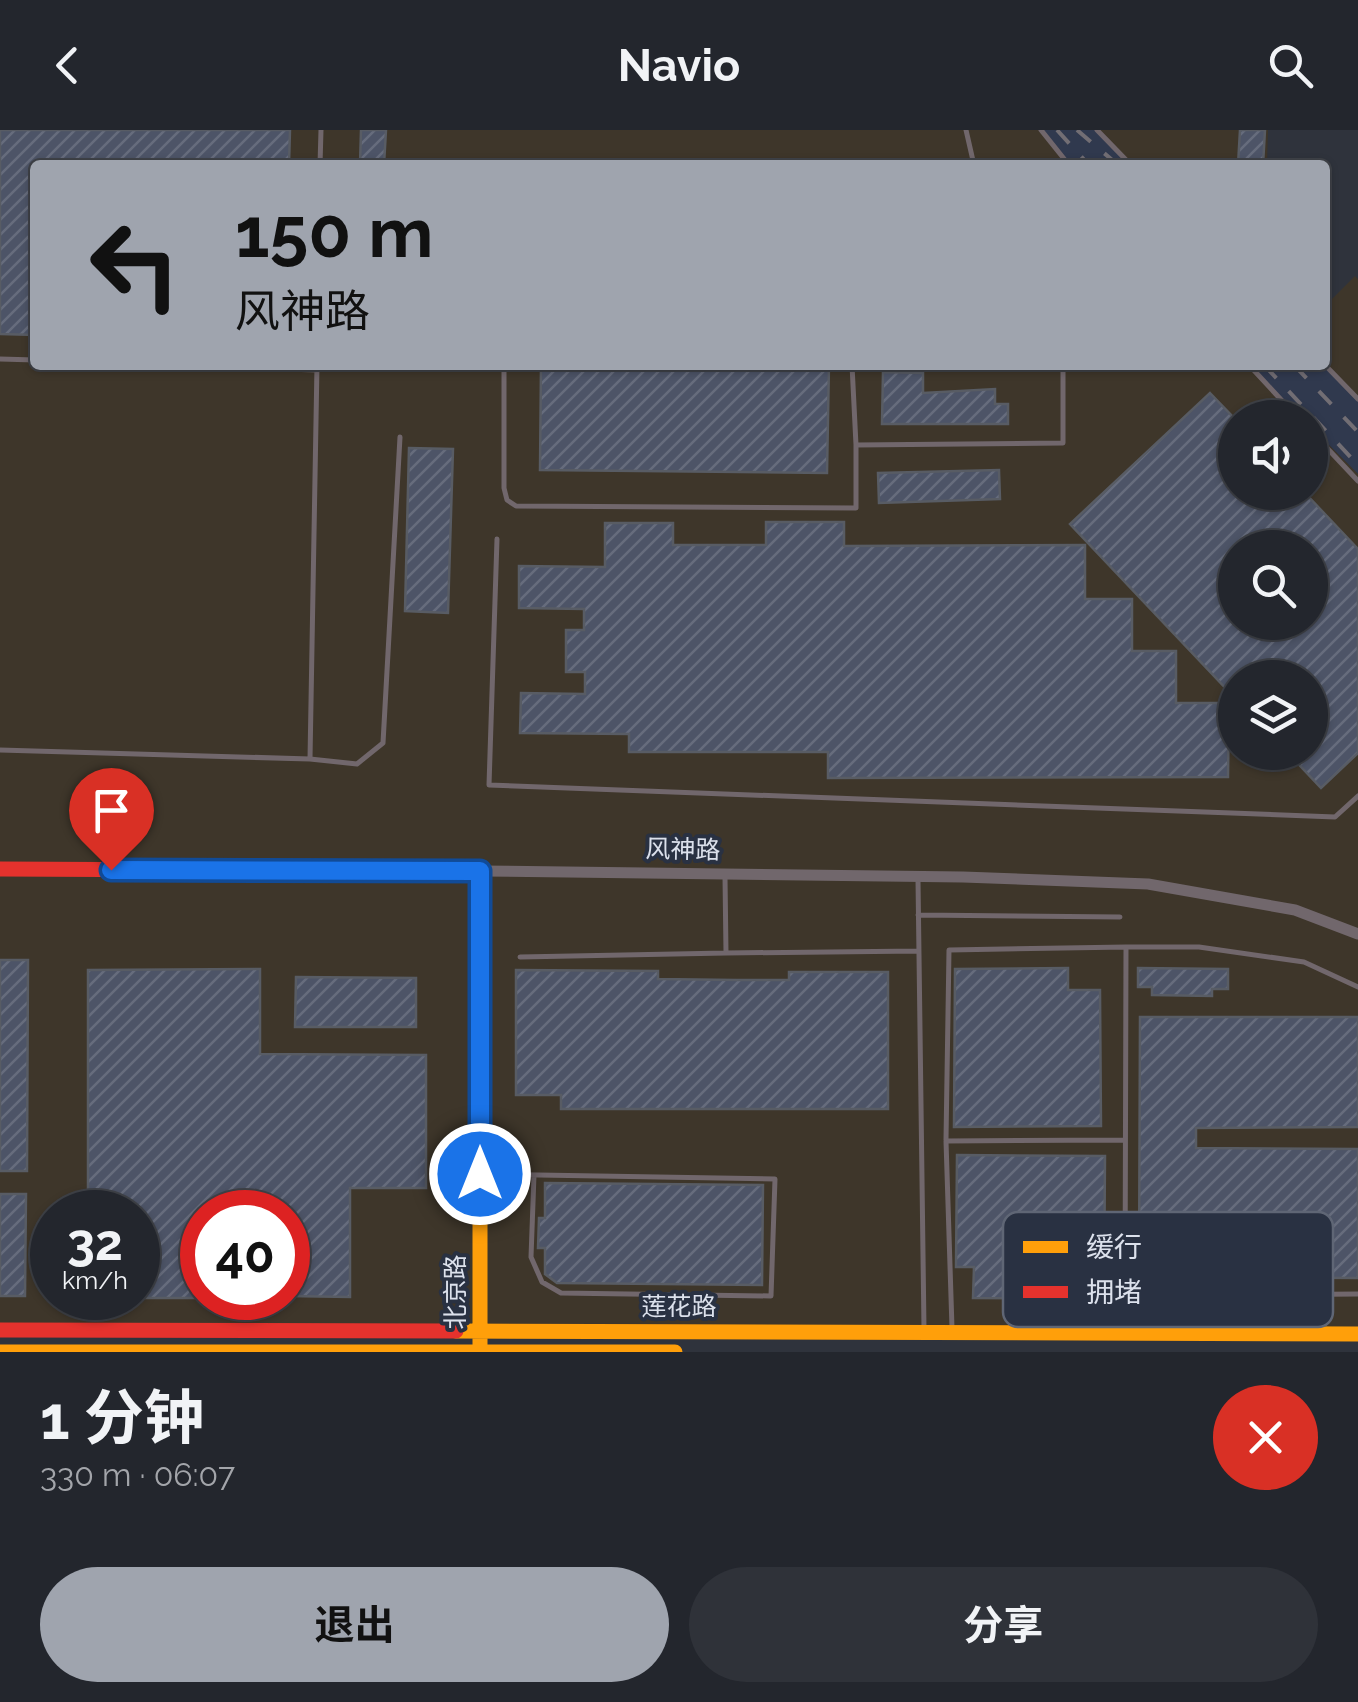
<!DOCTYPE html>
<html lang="zh">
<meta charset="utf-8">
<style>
:root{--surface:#23262d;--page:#2f3239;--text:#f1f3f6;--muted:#a3a5aa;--line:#404349;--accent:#9fa4ae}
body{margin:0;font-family:Raleway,"Noto Sans SC",sans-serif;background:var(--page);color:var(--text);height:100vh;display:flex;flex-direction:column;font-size:38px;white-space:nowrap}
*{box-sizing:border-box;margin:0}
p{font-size:32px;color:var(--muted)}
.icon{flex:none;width:55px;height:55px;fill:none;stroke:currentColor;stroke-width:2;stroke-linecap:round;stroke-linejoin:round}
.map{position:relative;height:1222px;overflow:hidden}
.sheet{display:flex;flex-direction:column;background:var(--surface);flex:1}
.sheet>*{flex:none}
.top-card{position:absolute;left:30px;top:30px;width:1300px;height:210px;border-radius:10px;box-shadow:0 2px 8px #0004,0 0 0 2px var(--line);background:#9fa4ae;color:#111;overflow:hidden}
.buttons{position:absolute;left:1218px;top:270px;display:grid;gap:20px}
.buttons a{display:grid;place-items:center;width:110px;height:110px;border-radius:50%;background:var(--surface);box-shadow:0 2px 8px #0004,0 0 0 2px var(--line);font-size:50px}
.speed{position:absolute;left:30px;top:1060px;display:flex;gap:20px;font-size:50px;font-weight:700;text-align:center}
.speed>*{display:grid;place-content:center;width:130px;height:130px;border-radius:50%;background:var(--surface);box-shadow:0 2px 8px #0004,0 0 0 2px var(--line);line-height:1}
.speed small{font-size:25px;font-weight:400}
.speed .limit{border:15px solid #d22;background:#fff;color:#111}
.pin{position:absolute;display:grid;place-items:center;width:85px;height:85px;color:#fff;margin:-102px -42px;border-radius:50% 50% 50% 0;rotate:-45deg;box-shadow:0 0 10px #0007}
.pin .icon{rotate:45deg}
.me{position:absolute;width:110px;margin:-55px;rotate:0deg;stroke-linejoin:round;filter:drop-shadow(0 0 8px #0008)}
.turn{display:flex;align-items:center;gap:35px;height:210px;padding:0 40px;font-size:45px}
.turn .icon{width:130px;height:130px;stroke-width:2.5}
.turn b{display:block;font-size:70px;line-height:85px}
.round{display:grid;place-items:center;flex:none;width:105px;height:105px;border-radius:52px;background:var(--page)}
.head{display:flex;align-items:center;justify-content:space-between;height:170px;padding:0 40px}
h1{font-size:60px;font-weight:700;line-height:75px}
.primary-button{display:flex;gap:20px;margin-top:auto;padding:20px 40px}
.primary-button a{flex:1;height:115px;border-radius:60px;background:var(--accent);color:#111;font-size:40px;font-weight:700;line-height:115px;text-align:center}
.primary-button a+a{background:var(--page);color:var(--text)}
header{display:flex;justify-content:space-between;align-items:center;height:130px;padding:0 40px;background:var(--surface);font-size:45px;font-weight:700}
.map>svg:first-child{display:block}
.built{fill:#30394e}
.industrial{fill:#3e362a;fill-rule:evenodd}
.building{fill:url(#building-hatch);stroke:#585c64;stroke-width:2.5;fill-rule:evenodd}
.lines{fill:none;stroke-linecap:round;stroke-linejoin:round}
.lane{stroke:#71676c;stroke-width:5}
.street{stroke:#71676c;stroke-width:11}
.slow{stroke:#ff9f0a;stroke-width:15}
.jam{stroke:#e5322d;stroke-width:15}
.rail{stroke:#726e74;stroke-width:4;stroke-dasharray:18 18;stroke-linecap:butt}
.route-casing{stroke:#114b97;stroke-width:25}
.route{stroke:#1a73e8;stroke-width:18}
.labels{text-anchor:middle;stroke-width:8;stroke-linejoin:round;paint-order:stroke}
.street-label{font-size:25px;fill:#dce1ec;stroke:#293142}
.key{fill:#293142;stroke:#5f6675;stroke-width:2.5}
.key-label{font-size:28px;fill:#dce1ec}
</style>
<header><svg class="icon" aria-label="back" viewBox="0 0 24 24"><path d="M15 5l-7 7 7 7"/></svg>Navio<svg class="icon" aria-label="search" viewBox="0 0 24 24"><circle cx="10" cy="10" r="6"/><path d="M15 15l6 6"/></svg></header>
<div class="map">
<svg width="1358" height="1222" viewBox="0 0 1358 1222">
<defs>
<pattern id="building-hatch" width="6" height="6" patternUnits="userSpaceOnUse" patternTransform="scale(2.5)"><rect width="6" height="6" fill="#4d5467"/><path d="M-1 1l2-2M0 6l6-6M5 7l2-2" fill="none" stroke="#666c7d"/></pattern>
</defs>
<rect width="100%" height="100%" fill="#2f333c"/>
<path class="built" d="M 1041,0 L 1097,0 L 1131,35 L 1069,35 Z
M 1249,235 L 1325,235 L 1358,269 L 1358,344 L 1310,296 L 1310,288 L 1301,287 Z"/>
<path class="industrial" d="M 0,0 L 1041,0 L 1069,35 L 35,35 L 35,235 L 1249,235 L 1301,287 L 1235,288 L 1235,362 L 1310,362 L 1310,296 L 1358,344 L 1358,1204 L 0,1200 ZM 1235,418 L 1310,418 L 1310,492 L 1235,492 ZM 1235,548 L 1310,548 L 1310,622 L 1235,622 ZM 52,1082 L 138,1082 L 138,1168 L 52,1168 ZM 202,1082 L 288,1082 L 288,1168 L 202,1168 Z
M 1097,0 L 1268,0 L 1267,35 L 1131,35 Z
M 1355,146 L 1358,149 L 1358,269 L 1325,235 L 1325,176 Z"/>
<path class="building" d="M 0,0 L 290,0 L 289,35 L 35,35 L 35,205 L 0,204 Z
M 361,0 L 386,0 L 384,35 L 360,35 Z
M 1240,0 L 1265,0 L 1263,35 L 1238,35 Z
M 541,235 L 829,235 L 827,343 L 540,340 Z
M 883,242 L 923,243 L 923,263 L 995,259 L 995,274 L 1008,274 L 1008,294 L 882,294 Z
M 1210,263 L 1235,289 L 1235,362 L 1304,362 L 1358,419 L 1358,623 L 1321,658 L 1287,622 L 1310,622 L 1310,548 L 1235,548 L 1235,568 L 1070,394 ZM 1235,418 L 1310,418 L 1310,492 L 1235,492 Z
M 409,318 L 453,319 L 448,483 L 405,481 Z
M 999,340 L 1000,369 L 879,373 L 878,343 Z
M 766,392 L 844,392 L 844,416 L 1085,415 L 1085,469 L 1132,469 L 1132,521 L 1176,521 L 1176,573 L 1229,573 L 1228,647 L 828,648 L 828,622 L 629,622 L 629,604 L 520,603 L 521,563 L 585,564 L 585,542 L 566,542 L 566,500 L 584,500 L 584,479 L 519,478 L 519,436 L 605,437 L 605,393 L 673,393 L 673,415 L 766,415 Z
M 0,830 L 28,830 L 27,1041 L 0,1041 Z
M 1068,838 L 1068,860 L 1100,860 L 1101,996 L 954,997 L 955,839 Z
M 1138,838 L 1228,839 L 1228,859 L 1212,859 L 1212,866 L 1152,865 L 1152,857 L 1138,857 Z
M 260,839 L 260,924 L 426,925 L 426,1058 L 350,1058 L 350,1167 L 288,1166 L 288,1082 L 202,1082 L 202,1168 L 138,1168 L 138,1082 L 88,1082 L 88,840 Z
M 516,840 L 658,841 L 658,849 L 736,850 L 789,850 L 789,842 L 888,842 L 888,979 L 561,979 L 561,965 L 516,965 Z
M 296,847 L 416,848 L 416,897 L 295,897 Z
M 1140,887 L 1358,887 L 1358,997 L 1196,998 L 1196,1018 L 1358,1019 L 1358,1148 L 1139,1147 Z
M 957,1025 L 1105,1026 L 1104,1169 L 973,1168 L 974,1137 L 956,1137 Z
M 545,1053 L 763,1055 L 762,1155 L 557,1153 L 545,1144 L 545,1118 L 538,1118 L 539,1088 L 545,1088 Z
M 0,1064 L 26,1064 L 25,1166 L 0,1166 Z"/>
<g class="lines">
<path class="lane" d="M 966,0 L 974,35
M 1041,0 L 1069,35
M 1097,0 L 1131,35
M 320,35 L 321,0
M 0,229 L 35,230
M 167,235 L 317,240
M 504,235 L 504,358 L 507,370 L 516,376 L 856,378 L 856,315 L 1063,313 L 1063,235
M 852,235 L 856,315
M 1249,235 L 1298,288
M 1325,235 L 1358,269
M 1310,300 L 1358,351
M 497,409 L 489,655 L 1335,687 L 1358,666
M 0,620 L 310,629 L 317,235
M 310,629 L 357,634 L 383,613 L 400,307
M 725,747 L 726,823 L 919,821
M 918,750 L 924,1199
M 918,785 L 1120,787
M 520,827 L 726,823
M 1358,857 L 1304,832 L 1199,817 L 1126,817 L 1125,1166 L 1358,1164
M 946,1010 L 949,820 L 1126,817
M 483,1044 L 775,1049 L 771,1166 L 561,1163 L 542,1152 L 531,1127 L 534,1045
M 952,1198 L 946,1011 L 1125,1010"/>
<path class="street" d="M 480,741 L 963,747 L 1148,754 L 1295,780 L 1358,804"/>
<path class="slow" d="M 390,741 L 480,741 L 480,1222
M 456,1201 L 1358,1204
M 0,1222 L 675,1222"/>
<path class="jam" d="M 0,739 L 390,741
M 0,1200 L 456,1201"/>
<path class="rail" d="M 1057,0 L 1089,35
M 1077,0 L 1118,35
M 1264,235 L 1358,335
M 1294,235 L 1358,302"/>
</g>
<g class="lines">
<g class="route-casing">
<path id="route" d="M 111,740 L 480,741 L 480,1044"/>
</g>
<use href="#route" class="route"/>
</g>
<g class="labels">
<g class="street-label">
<text transform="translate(683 719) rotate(1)" y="9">风神路</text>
<text transform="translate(455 1162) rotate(-90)" y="9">北京路</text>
<text x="679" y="1185">莲花路</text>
</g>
</g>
<rect x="1003" y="1082" width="330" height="115" rx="15" class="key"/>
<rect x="1023" y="1111" width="45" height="12" fill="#ff9f0a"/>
<rect x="1023" y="1156" width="45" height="12" fill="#e5322d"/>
<g class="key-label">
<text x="1086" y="1127">缓行</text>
<text x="1086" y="1172">拥堵</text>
</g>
</svg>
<div class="buttons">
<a><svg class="icon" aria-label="sound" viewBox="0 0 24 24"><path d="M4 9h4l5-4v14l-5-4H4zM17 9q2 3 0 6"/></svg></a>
<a><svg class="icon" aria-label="search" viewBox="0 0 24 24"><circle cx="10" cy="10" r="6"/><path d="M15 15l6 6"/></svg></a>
<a><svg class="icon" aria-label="layers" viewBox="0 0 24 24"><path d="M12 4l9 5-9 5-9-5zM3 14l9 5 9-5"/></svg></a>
</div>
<div class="speed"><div>32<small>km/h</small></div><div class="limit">40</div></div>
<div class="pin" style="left:111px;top:740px;background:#d93025"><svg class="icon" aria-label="arrive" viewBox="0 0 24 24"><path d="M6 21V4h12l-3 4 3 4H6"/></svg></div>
<svg class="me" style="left:480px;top:1044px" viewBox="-20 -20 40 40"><circle r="17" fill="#1a73e8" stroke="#fff" stroke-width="3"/><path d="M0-11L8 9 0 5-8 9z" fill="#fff"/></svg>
<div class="top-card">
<div class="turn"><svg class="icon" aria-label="left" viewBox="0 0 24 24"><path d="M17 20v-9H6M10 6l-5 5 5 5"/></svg><div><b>150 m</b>风神路</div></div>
</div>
</div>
<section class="sheet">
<div class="head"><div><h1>1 分钟</h1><p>330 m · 06:07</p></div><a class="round" style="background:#d93025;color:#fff"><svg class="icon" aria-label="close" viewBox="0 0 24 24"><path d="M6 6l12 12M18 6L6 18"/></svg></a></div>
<div class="primary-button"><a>退出</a><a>分享</a></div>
</section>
